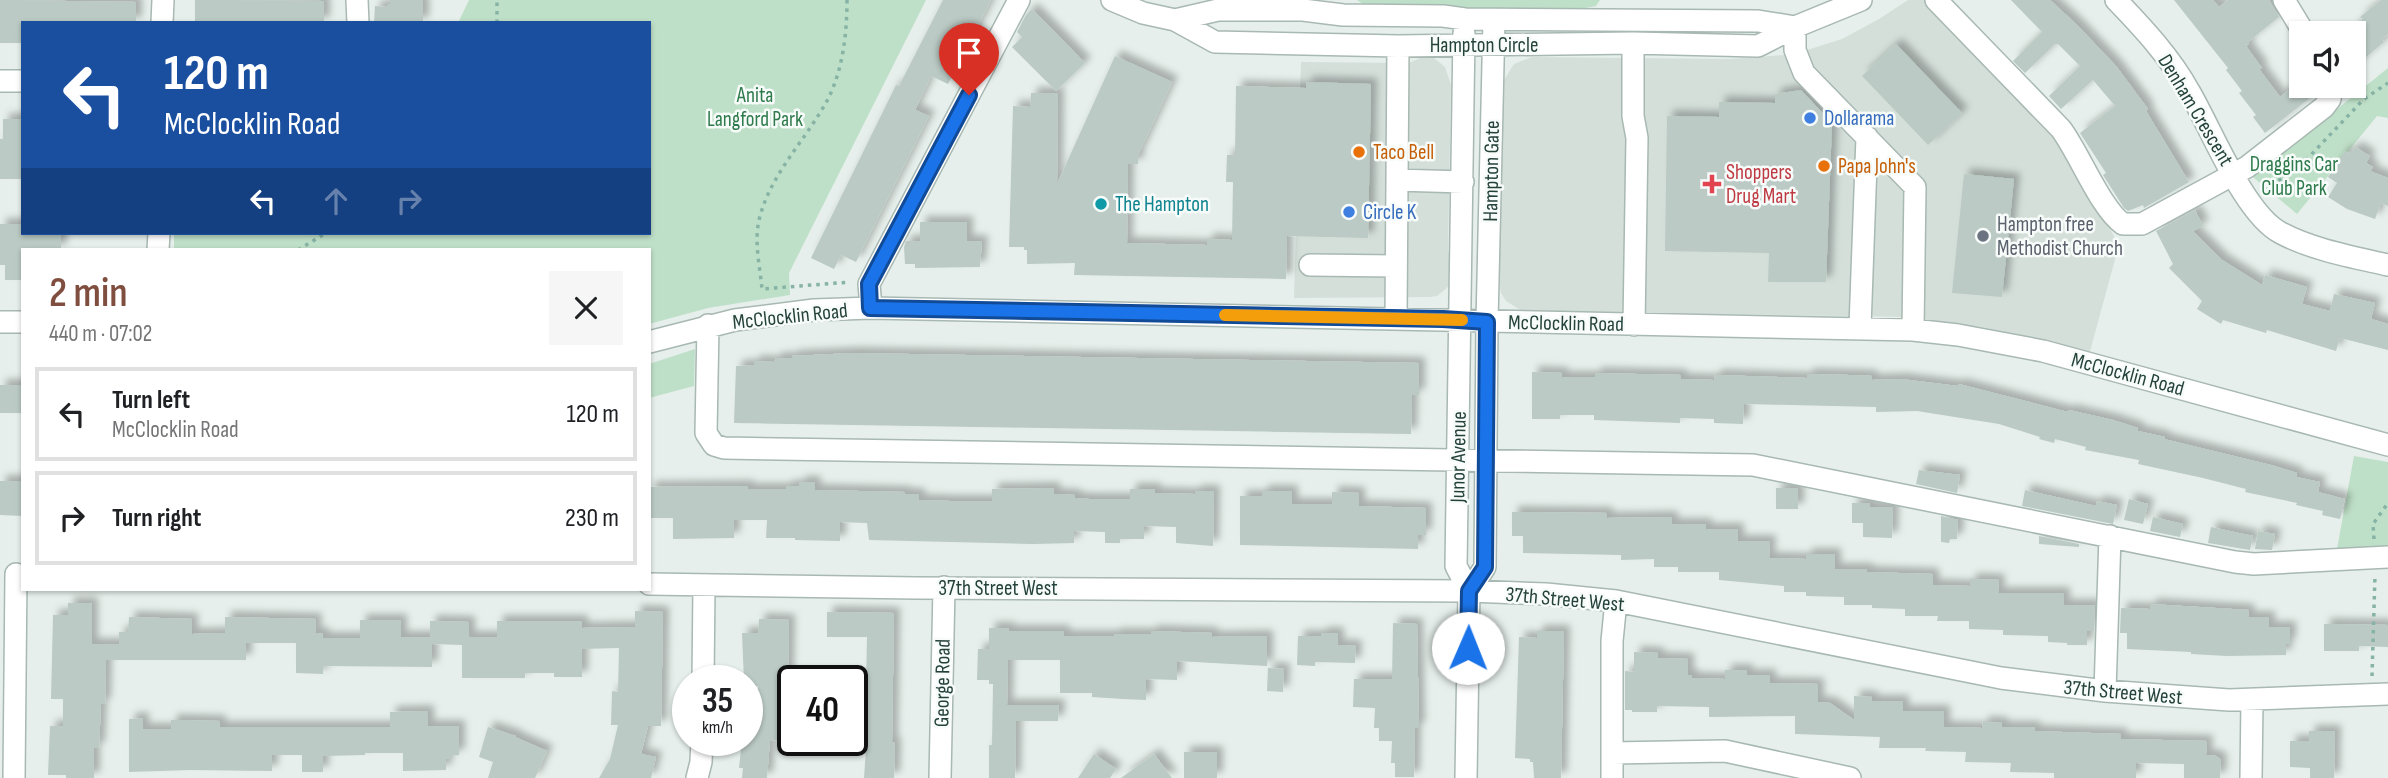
<!DOCTYPE html>
<meta charset="utf-8">
<style>
:root{--surface:#fff;--page:#f6f6f6;--text:#202124;--muted:#757577;--line:#e0e0e0;--accent:#7f4e3f}
body{margin:0;font-family:"Sofia Sans Condensed",sans-serif;background:var(--page);color:var(--text);height:100vh;display:flex;flex-direction:column;font-size:26px;white-space:nowrap}
*{box-sizing:border-box;margin:0}
p{font-size:23px;color:var(--muted)}
.icon{flex:none;width:38px;height:38px;fill:none;stroke:currentColor;stroke-width:2;stroke-linecap:round;stroke-linejoin:round}
.map{position:relative;flex:1;overflow:hidden}
.details{position:absolute;left:21px;top:248px;width:630px;height:343px;display:flex;flex-direction:column;background:var(--surface);border-radius:0px;box-shadow:0 2px 5px #0004}
.details>*{flex:none}
.top-card{position:absolute;left:21px;top:21px;width:630px;height:214px;border-radius:0px;box-shadow:0 2px 5px #0004;background:#1a4fa0;color:#fff;overflow:hidden}
.buttons{position:absolute;left:2289px;top:21px;display:grid;gap:14px}
.buttons a{display:grid;place-items:center;width:77px;height:77px;border-radius:0px;background:var(--surface);box-shadow:0 2px 5px #0004;font-size:35px}
.speed{position:absolute;left:672px;top:665px;display:flex;gap:14px;font-size:35px;font-weight:700;text-align:center}
.speed>*{display:grid;place-content:center;width:91px;height:91px;border-radius:50%;background:var(--surface);box-shadow:0 2px 5px #0004;line-height:1}
.speed small{font-size:18px;font-weight:400}
.speed .limit{border:4px solid #111;border-radius:10px;background:#fff;color:#111}
.pin{position:absolute;display:grid;place-items:center;width:60px;height:60px;color:#fff;margin:-72px -30px;border-radius:50% 50% 50% 0;rotate:-45deg;box-shadow:0 0 7px #0007}
.pin .icon{rotate:45deg}
.me{position:absolute;width:77px;margin:-38px;rotate:1deg;stroke-linejoin:round;filter:drop-shadow(0 0 5px #0008)}
.turn{display:flex;align-items:center;gap:24px;height:147px;padding:0 28px;font-size:32px}
.turn .icon{width:91px;height:91px;stroke-width:2.5}
.turn b{display:block;font-size:49px;line-height:60px}
.lanes{display:flex;align-items:center;height:66px;padding:0 28px;background:#0003;justify-content:center;gap:35px;direction:ltr}
.lanes .off{opacity:.35}
.round{display:grid;place-items:center;flex:none;width:74px;height:74px;border-radius:0px;background:var(--page)}
.headline{display:flex;align-items:center;justify-content:space-between;height:119px;padding:0 28px}
h1{font-size:42px;font-weight:600;line-height:52px;color:var(--accent)}
ul{padding:0;list-style:none}
li{display:flex;align-items:center;gap:21px;height:94px;margin:0 14px 10px;padding:0 14px;border:4px solid var(--line);border-radius:0px}
li div{flex:1}
li b{display:block;font-size:26px}
li em{font-style:normal}
.map>svg:first-child{display:block}
.built{fill:#d4dfda}
.green{fill:#bfe0c8}
.building{fill:#bbcac4;filter:url(#shadow)}
.lines{fill:none;stroke-linecap:round;stroke-linejoin:round}
.minor-casing{stroke:#a8b8b2;stroke-width:24}
.path{stroke:#86b3a5;stroke-width:3.5;stroke-dasharray:3.5 5;stroke-linecap:butt}
.minor{stroke:#fff;stroke-width:21}
.route-casing{stroke:#114b97;stroke-width:18}
.route{stroke:#1a73e8;stroke-width:12}
.slow{stroke:#f59e0b;stroke-width:12}
.shop-dot{fill:#3f7fe0;stroke:#f7fbf9;stroke-width:2.5}
.food-dot{fill:#e8710a;stroke:#f7fbf9;stroke-width:2.5}
.health-dot{fill:#e0444e;stroke:#f7fbf9;stroke-width:2.5}
.culture-dot{fill:#0f9aa8;stroke:#f7fbf9;stroke-width:2.5}
.worship-dot{fill:#6b7280;stroke:#f7fbf9;stroke-width:2.5}
.labels{text-anchor:middle;stroke-width:5;stroke-linejoin:round;paint-order:stroke}
.street-label{font-size:21px;fill:#24423a;stroke:#f7fbf9}
.park-label{font-size:21px;fill:#2d7a4b;stroke:#f7fbf9}
.shop-label{font-size:21px;fill:#366cbe;stroke:#f7fbf9;text-anchor:start}
.food-label{font-size:21px;fill:#c56008;stroke:#f7fbf9;text-anchor:start}
.health-label{font-size:21px;fill:#be3a42;stroke:#f7fbf9;text-anchor:start}
.culture-label{font-size:21px;fill:#0d838f;stroke:#f7fbf9;text-anchor:start}
.worship-label{font-size:21px;fill:#5b616d;stroke:#f7fbf9;text-anchor:start}
</style>
<div class="map">
<svg width="2388" height="778" viewBox="0 0 2388 778">
<defs>
<filter id="shadow"><feDropShadow dx="6" dy="-6" stdDeviation="3.5" flood-color="#0004"/></filter>
</defs>
<rect width="100%" height="100%" fill="#e6efeb"/>
<path class="built" d="M 1908,0 L 1924,0 L 2060,139 L 2119,245 L 2089,355 L 2038,340 L 1986,328 L 1905,317 L 1522,311 L 1506,301 L 1501,293 L 1499,282 L 1504,80 L 1514,64 L 1532,57 L 1731,59 L 1784,55 L 1804,51 L 1842,39 L 1879,19 Z
M 1420,58 L 1434,58 L 1445,67 L 1451,85 L 1448,251 L 1451,257 L 1452,279 L 1449,286 L 1437,296 L 1430,297 L 1294,298 L 1301,62 L 1409,63 Z"/>
<path class="green" d="M 469,0 L 926,0 L 789,273 L 790,295 L 708,308 L 649,324 L 649,250 L 174,250 L 174,233 L 649,233 L 649,23 L 458,23 Z
M 1357,0 L 1600,0 L 1596,6 L 1580,9 L 1368,7 Z
M 2388,68 L 2388,118 L 2377,116 L 2297,214 L 2253,177 Z
M 695,349 L 694,386 L 649,398 L 649,364 Z
M 2354,456 L 2388,462 L 2388,556 L 2335,560 Z"/>
<path class="building" d="M 0,0 L 136,2 L 136,23 L 23,23 L 23,43 L 0,43 Z
M 195,0 L 324,1 L 324,23 L 195,23 Z
M 390,0 L 423,0 L 423,23 L 374,23 L 375,6 L 387,7 L 387,4 L 390,4 Z
M 943,0 L 991,0 L 948,84 L 931,76 L 915,110 L 929,116 L 856,262 L 841,255 L 834,269 L 811,258 L 896,85 L 899,86 Z
M 2011,0 L 2050,0 L 2077,25 L 2116,66 L 2148,109 L 2146,111 L 2189,182 L 2144,208 L 2143,205 L 2128,211 L 2124,208 L 2103,175 L 2106,173 L 2080,133 L 2115,106 L 2093,80 L 2061,109 L 2049,96 L 2080,66 L 2058,44 L 2055,44 L 2025,73 L 2013,61 L 2042,32 Z
M 2174,0 L 2213,0 L 2219,7 L 2228,0 L 2269,0 L 2279,17 L 2248,42 L 2249,44 L 2246,46 L 2262,68 L 2259,69 L 2280,97 L 2294,86 L 2309,86 L 2315,94 L 2265,133 L 2253,117 L 2256,115 L 2239,93 L 2242,91 L 2226,70 L 2228,68 Z
M 2381,0 L 2388,0 L 2388,34 L 2382,39 L 2384,42 L 2354,67 L 2354,27 L 2363,19 L 2360,17 Z
M 1032,9 L 1085,63 L 1056,91 L 1012,47 L 1022,37 L 1017,32 L 1026,15 Z
M 1896,44 L 1962,113 L 1928,145 L 1862,76 Z
M 1115,56 L 1172,82 L 1138,155 L 1138,164 L 1128,164 L 1127,243 L 1207,245 L 1207,239 L 1232,240 L 1233,182 L 1226,182 L 1227,155 L 1235,155 L 1236,86 L 1306,88 L 1306,82 L 1371,84 L 1368,238 L 1287,236 L 1286,279 L 1074,275 L 1075,263 L 1027,264 L 1027,250 L 1024,250 L 1024,247 L 1009,247 L 1013,106 L 1030,107 L 1031,93 L 1058,93 L 1057,184 Z
M 1801,90 L 1832,123 L 1826,282 L 1768,282 L 1769,253 L 1665,251 L 1667,116 L 1719,117 L 1719,102 L 1775,103 L 1775,94 Z
M 3,119 L 22,119 L 22,179 L 0,179 L 0,139 L 3,139 Z
M 2355,147 L 2370,156 L 2366,163 L 2373,167 L 2370,171 L 2388,178 L 2388,206 L 2381,203 L 2375,219 L 2347,209 L 2328,197 L 2337,183 L 2328,177 L 2345,151 L 2350,154 Z
M 1964,174 L 2014,179 L 2002,297 L 1952,293 Z
M 2195,210 L 2203,226 L 2193,231 L 2222,260 L 2262,285 L 2265,275 L 2307,287 L 2302,304 L 2330,311 L 2334,294 L 2375,303 L 2371,319 L 2388,324 L 2388,350 L 2340,338 L 2336,351 L 2267,330 L 2266,333 L 2223,320 L 2221,324 L 2197,309 L 2202,301 L 2169,268 L 2173,264 L 2156,231 Z
M 920,222 L 967,222 L 967,241 L 982,241 L 980,267 L 915,268 L 915,264 L 905,264 L 904,247 L 906,241 L 920,241 Z
M 0,224 L 23,224 L 23,233 L 61,233 L 61,250 L 23,250 L 23,280 L 5,280 L 5,265 L 0,265 Z
M 853,353 L 1419,363 L 1419,395 L 1412,395 L 1411,434 L 734,423 L 736,366 L 754,365 L 754,361 L 774,362 L 776,358 L 792,358 L 792,356 Z
M 1532,372 L 1562,373 L 1562,377 L 1595,377 L 1595,373 L 1681,375 L 1681,379 L 1714,380 L 1715,375 L 1807,378 L 1807,374 L 1849,375 L 1872,376 L 1872,380 L 1901,379 L 1958,386 L 1959,384 L 2068,412 L 2069,410 L 2113,420 L 2138,428 L 2138,431 L 2165,437 L 2164,439 L 2271,465 L 2297,473 L 2296,477 L 2320,482 L 2318,492 L 2345,499 L 2340,519 L 2322,515 L 2323,511 L 2296,505 L 2297,503 L 2245,492 L 2246,489 L 2203,478 L 2138,464 L 2139,460 L 2085,450 L 2086,447 L 2055,439 L 2054,443 L 2039,439 L 2040,437 L 1999,424 L 1917,411 L 1876,412 L 1876,407 L 1744,404 L 1743,424 L 1714,423 L 1714,419 L 1680,418 L 1680,423 L 1594,420 L 1594,415 L 1560,415 L 1560,419 L 1532,419 Z
M 0,385 L 23,385 L 23,413 L 0,413 Z
M 1919,470 L 1960,475 L 1957,493 L 1916,484 Z
M 0,481 L 23,481 L 23,516 L 0,515 Z
M 799,482 L 815,482 L 815,490 L 905,492 L 905,494 L 919,494 L 919,500 L 950,501 L 992,501 L 992,489 L 1054,488 L 1054,494 L 1075,495 L 1075,498 L 1089,499 L 1130,499 L 1130,489 L 1155,489 L 1155,493 L 1195,494 L 1195,491 L 1214,491 L 1213,546 L 1176,543 L 1176,527 L 1144,526 L 1144,539 L 1120,539 L 1120,543 L 1105,543 L 1105,532 L 1074,531 L 1074,543 L 1034,544 L 869,540 L 867,523 L 840,522 L 840,541 L 795,540 L 795,538 L 766,538 L 767,520 L 734,520 L 734,538 L 673,539 L 673,518 L 649,518 L 649,487 L 748,486 L 748,489 L 786,489 L 786,486 L 799,486 Z
M 1776,488 L 1798,488 L 1798,509 L 1776,509 Z
M 2025,490 L 2096,506 L 2097,501 L 2117,505 L 2113,524 L 2022,506 Z
M 1262,491 L 1292,491 L 1292,504 L 1332,504 L 1332,492 L 1359,493 L 1359,506 L 1426,508 L 1426,535 L 1418,535 L 1418,549 L 1240,545 L 1240,496 L 1262,496 Z
M 2129,499 L 2148,504 L 2143,524 L 2124,520 Z
M 1852,503 L 1870,503 L 1870,507 L 1893,507 L 1892,538 L 1863,537 L 1863,523 L 1852,523 Z
M 1512,512 L 1607,513 L 1607,518 L 1672,517 L 1672,524 L 1706,524 L 1706,529 L 1738,529 L 1738,541 L 1770,541 L 1769,558 L 1806,559 L 1806,554 L 1835,554 L 1835,569 L 1867,569 L 1867,572 L 1933,574 L 1933,585 L 1970,586 L 1970,579 L 1999,580 L 1998,593 L 2064,593 L 2064,605 L 2095,605 L 2094,631 L 2087,631 L 2087,645 L 2067,645 L 2067,643 L 2048,642 L 2048,636 L 2003,635 L 2003,630 L 1969,629 L 1969,621 L 1937,621 L 1938,616 L 1905,616 L 1905,609 L 1872,608 L 1872,605 L 1844,605 L 1844,597 L 1806,596 L 1806,592 L 1784,592 L 1784,586 L 1719,580 L 1719,572 L 1678,572 L 1678,567 L 1654,567 L 1654,559 L 1621,560 L 1621,555 L 1523,553 L 1523,536 L 1512,536 Z
M 1941,516 L 1958,520 L 1957,539 L 1950,539 L 1949,543 L 1941,542 Z
M 2153,517 L 2183,524 L 2180,537 L 2150,531 Z
M 2211,527 L 2253,536 L 2250,550 L 2208,543 Z
M 2258,531 L 2275,534 L 2272,550 L 2255,549 Z
M 2039,536 L 2079,544 L 2079,547 L 2039,544 Z
M 68,603 L 92,603 L 92,644 L 119,644 L 119,632 L 128,632 L 129,617 L 192,619 L 192,634 L 225,633 L 225,617 L 316,619 L 315,633 L 323,633 L 323,638 L 360,638 L 360,620 L 401,620 L 401,637 L 430,637 L 430,621 L 469,622 L 469,637 L 497,637 L 497,621 L 582,621 L 582,628 L 635,627 L 635,611 L 663,612 L 661,726 L 648,726 L 641,754 L 656,757 L 651,778 L 599,778 L 610,759 L 618,725 L 611,725 L 612,691 L 618,692 L 619,648 L 582,649 L 582,677 L 554,677 L 554,673 L 525,673 L 525,678 L 462,678 L 462,645 L 432,644 L 432,667 L 323,666 L 323,674 L 296,673 L 296,643 L 246,643 L 246,660 L 106,660 L 105,704 L 101,704 L 99,748 L 94,748 L 94,778 L 66,778 L 66,775 L 48,775 L 50,726 L 63,726 L 63,699 L 51,699 L 53,615 L 68,615 Z
M 2150,604 L 2249,610 L 2248,617 L 2269,617 L 2269,627 L 2290,627 L 2290,644 L 2286,644 L 2286,655 L 2227,656 L 2191,654 L 2191,652 L 2127,649 L 2127,633 L 2120,633 L 2121,608 L 2150,609 Z
M 827,612 L 894,613 L 892,742 L 894,742 L 895,750 L 894,778 L 864,778 L 867,734 L 865,734 L 867,637 L 827,637 Z
M 759,619 L 789,620 L 788,677 L 793,677 L 793,699 L 790,699 L 787,741 L 770,740 L 767,778 L 742,778 L 743,768 L 739,768 L 742,740 L 747,740 L 747,723 L 756,723 L 758,720 L 758,686 L 747,686 L 747,681 L 744,681 L 742,633 L 758,633 Z
M 1393,623 L 1417,624 L 1419,728 L 1415,728 L 1414,777 L 1395,777 L 1395,763 L 1391,763 L 1392,741 L 1379,741 L 1379,728 L 1374,728 L 1375,708 L 1353,707 L 1354,679 L 1392,679 Z
M 2324,624 L 2388,625 L 2388,647 L 2359,646 L 2359,651 L 2324,651 Z
M 989,628 L 1009,628 L 1009,631 L 1064,631 L 1064,636 L 1114,636 L 1114,634 L 1151,634 L 1151,631 L 1212,633 L 1212,637 L 1267,636 L 1267,666 L 1177,661 L 1177,680 L 1146,679 L 1146,700 L 1123,699 L 1092,697 L 1092,693 L 1060,693 L 1060,660 L 1008,660 L 1007,705 L 1059,705 L 1058,721 L 1016,721 L 1015,778 L 989,778 L 989,745 L 992,745 L 993,684 L 989,684 L 989,680 L 977,680 L 978,649 L 989,649 Z
M 1537,631 L 1564,631 L 1561,778 L 1534,778 L 1533,762 L 1530,762 L 1530,759 L 1515,758 L 1519,637 L 1537,638 Z
M 1321,633 L 1338,633 L 1338,645 L 1356,646 L 1355,663 L 1315,662 L 1315,666 L 1297,665 L 1298,636 L 1321,636 Z
M 1634,652 L 1658,653 L 1658,658 L 1688,659 L 1688,675 L 1692,675 L 1692,678 L 1725,679 L 1725,670 L 1747,670 L 1747,675 L 1770,675 L 1770,683 L 1818,684 L 1818,702 L 1830,703 L 1854,720 L 1854,696 L 1872,697 L 1872,701 L 1903,701 L 1903,711 L 1944,711 L 1944,727 L 1982,728 L 1983,722 L 2002,723 L 2002,727 L 2035,727 L 2034,731 L 2121,734 L 2121,739 L 2207,741 L 2206,755 L 2216,756 L 2221,760 L 2220,778 L 2184,778 L 2184,764 L 2136,763 L 2136,778 L 2054,778 L 2054,773 L 2010,772 L 2011,763 L 1965,762 L 1966,752 L 1925,751 L 1926,748 L 1879,748 L 1880,737 L 1795,734 L 1795,716 L 1709,717 L 1709,707 L 1657,706 L 1657,712 L 1632,712 L 1632,710 L 1625,710 L 1625,671 L 1634,672 Z
M 1268,668 L 1284,669 L 1283,692 L 1267,691 Z
M 428,711 L 428,726 L 459,726 L 459,755 L 451,755 L 451,759 L 446,759 L 446,770 L 403,771 L 403,753 L 365,753 L 365,755 L 323,756 L 323,772 L 302,772 L 302,755 L 272,755 L 272,771 L 191,770 L 129,772 L 129,719 L 143,718 L 143,729 L 171,729 L 171,720 L 220,721 L 220,727 L 390,727 L 390,712 Z
M 488,727 L 516,736 L 515,737 L 547,751 L 535,778 L 488,778 L 493,762 L 479,757 Z
M 2309,731 L 2335,731 L 2334,778 L 2310,778 L 2310,768 L 2290,767 L 2290,741 L 2309,741 Z
M 1184,752 L 1217,752 L 1217,778 L 1184,778 Z
M 1094,754 L 1116,769 L 1110,778 L 1078,778 Z
M 1154,754 L 1172,778 L 1121,778 Z"/>
<g class="lines">
<g class="minor-casing">
<path id="minor" d="M 357,0 L 358,23
M 1112,0 L 1143,13 L 1175,20 L 1215,42 L 1398,46 L 1633,43 L 1758,46 L 1795,27 L 1861,0
M 1936,0 L 2061,129 C 2079,153 2101,209 2123,224 L 2142,224 L 2247,167 L 2324,107 L 2330,99 L 2332,86
M 2116,0 C 2143,28 2170,57 2189,91 C 2211,128 2244,214 2281,233 C 2313,250 2353,257 2388,265
M 2284,0 L 2304,33
M 1175,20 L 1218,10 L 1303,10 L 1343,15 L 1443,16 L 1465,19 L 1758,21 L 1795,27
M 162,23 L 163,0
M 1795,27 L 1795,50 L 1804,73 L 1915,187 L 1913,330
M 1464,33 L 1456,566 L 1469,591
M 1633,43 L 1633,116 L 1637,138 L 1634,325
M 0,81 L 23,81
M 1397,180 L 1463,182
M 158,250 L 159,233
M 1310,265 L 1396,266
M 871,308 L 869,284 L 1019,0
M 1396,318 L 1398,46
M 0,322 L 23,322
M 708,325 L 706,433 L 714,445 L 724,448 L 1753,465 L 2235,562 L 2254,564 L 2388,557
M 1860,327 L 1867,137
M 649,342 L 735,320 L 814,310 L 871,308 L 1913,330 L 1958,335 L 2043,351 L 2388,445
M 649,584 L 916,588 L 1469,591 L 1546,594 L 1616,601 L 2001,678 L 2105,691 L 2229,700 L 2388,694
M 703,681 L 704,586
M 2105,691 L 2110,536
M 1612,753 L 1725,751 L 1850,778
M 14,778 L 16,574
M 697,778 L 701,762 L 702,740
M 940,778 L 944,587
M 1466,778 L 1469,591 L 1485,567 L 1487,322 L 1494,20
M 1612,778 L 1612,641 L 1616,601
M 2251,778 L 2252,700"/>
</g>
<path class="path" d="M 847,0 C 847,33 843,69 828,99 C 806,140 770,174 759,220 C 754,243 760,267 762,289 L 850,282
M 497,23 L 497,0
M 2265,191 L 2308,158 L 2364,99 L 2388,83
M 298,250 L 326,233
M 2374,539 L 2373,524 L 2388,503
M 2372,676 L 2375,575"/>
<use href="#minor" class="minor"/>
</g>
<g class="lines">
<g class="route-casing">
<path id="route" d="M 969,95 L 869,284 L 870,308 L 1443,319 L 1487,322 L 1485,567 L 1469,591 L 1468,648"/>
</g>
<use href="#route" class="route"/>
<path class="slow" d="M 1225,315 L 1462,320"/>
</g>
<g class="shop-dot">
<circle cx="1810" cy="118" r="7"/>
<circle cx="1349" cy="212" r="7"/>
</g>
<g class="food-dot">
<circle cx="1359" cy="152" r="7"/>
<circle cx="1824" cy="166" r="7"/>
</g>
<path class="health-dot" d="M1708.5 173.5h7v7h7v7h-7v7h-7v-7h-7v-7h7z"/>
<circle class="culture-dot" cx="1101" cy="204" r="7"/>
<circle class="worship-dot" cx="1983" cy="236" r="7"/>
<g class="labels">
<g class="street-label">
<text x="1484" y="52">Hampton Circle</text>
<text transform="translate(2196 110) rotate(59)" y="7">Denham Crescent</text>
<text transform="translate(1491 171) rotate(-89)" y="7">Hampton Gate</text>
<text transform="translate(790 316) rotate(-6)" y="7">McClocklin Road</text>
<text transform="translate(1566 323) rotate(1)" y="7">McClocklin Road</text>
<text transform="translate(2128 374) rotate(15)" y="7">McClocklin Road</text>
<text transform="translate(1458 457) rotate(-89)" y="7">Junor Avenue</text>
<text x="998" y="595">37th Street West</text>
<text transform="translate(1565 599) rotate(5)" y="7">37th Street West</text>
<text transform="translate(942 683) rotate(-89)" y="7">George Road</text>
<text transform="translate(2123 692) rotate(5)" y="7">37th Street West</text>
</g>
<g class="park-label">
<text x="755" y="102">Anita<tspan x="755" dy="24">Langford Park</tspan></text>
<text x="2294" y="171">Draggins Car<tspan x="2294" dy="24">Club Park</tspan></text>
</g>
<g class="shop-label">
<text x="1824" y="125">Dollarama</text>
<text x="1363" y="219">Circle K</text>
</g>
<g class="food-label">
<text x="1373" y="159">Taco Bell</text>
<text x="1838" y="173">Papa John's</text>
</g>
<g class="health-label">
<text x="1726" y="179">Shoppers<tspan x="1726" dy="24">Drug Mart</tspan></text>
</g>
<g class="culture-label">
<text x="1115" y="211">The Hampton</text>
</g>
<g class="worship-label">
<text x="1997" y="231">Hampton free<tspan x="1997" dy="24">Methodist Church</tspan></text>
</g>
</g>
</svg>
<div class="buttons">
<a><svg class="icon" aria-label="sound" viewBox="0 0 24 24"><path d="M4 9h4l5-4v14l-5-4H4zM17 9q2 3 0 6"/></svg></a>
</div>
<div class="speed"><div>35<small>km/h</small></div><div class="limit">40</div></div>
<div class="pin" style="left:969px;top:95px;background:#d93025"><svg class="icon" aria-label="arrive" viewBox="0 0 24 24"><path d="M6 21V4h12l-3 4 3 4H6"/></svg></div>
<svg class="me" style="left:1468px;top:648px" viewBox="-20 -20 40 40"><circle r="19" fill="#fff"/><path d="M0-13L10 11 0 6-10 11z" fill="#1a73e8"/></svg>
<div class="top-card">
<div class="turn"><svg class="icon" aria-label="left" viewBox="0 0 24 24"><path d="M17 20v-9H6M10 6l-5 5 5 5"/></svg><div><b>120 m</b>McClocklin Road</div></div>
<div class="lanes"><svg class="icon" aria-label="left" viewBox="0 0 24 24"><path d="M17 20v-9H6M10 6l-5 5 5 5"/></svg><svg class="icon off" aria-label="ahead" viewBox="0 0 24 24"><path d="M12 20V5M6 11l6-6 6 6"/></svg><svg class="icon off" aria-label="right" viewBox="0 0 24 24"><path d="M7 20v-9h11M14 6l5 5-5 5"/></svg></div>
</div>
<section class="details">
<div class="headline"><div><h1>2 min</h1><p>440 m · 07:02</p></div><a class="round"><svg class="icon" aria-label="close" viewBox="0 0 24 24"><path d="M6 6l12 12M18 6L6 18"/></svg></a></div>
<ul>
<li><svg class="icon" aria-label="left" viewBox="0 0 24 24"><path d="M17 20v-9H6M10 6l-5 5 5 5"/></svg><div><b>Turn left</b><p>McClocklin Road</p></div><em>120 m</em></li>
<li><svg class="icon" aria-label="right" viewBox="0 0 24 24"><path d="M7 20v-9h11M14 6l5 5-5 5"/></svg><div><b>Turn right</b></div><em>230 m</em></li>
</ul>
</section>
</div>
